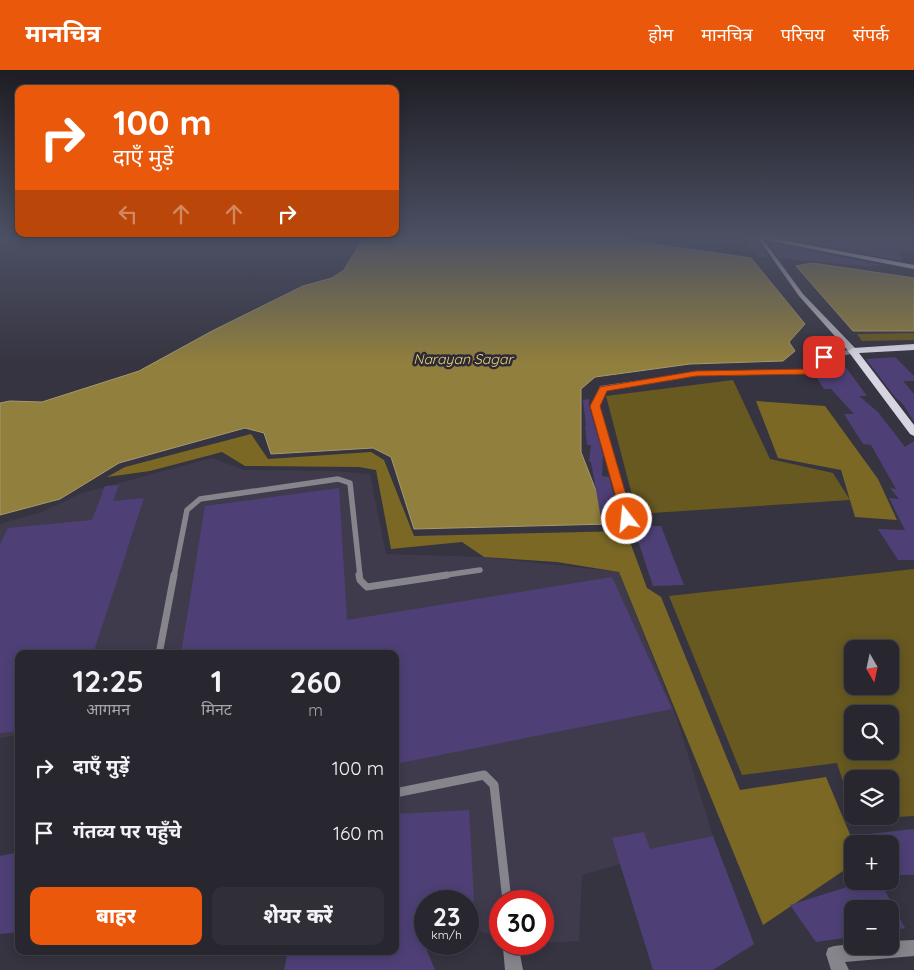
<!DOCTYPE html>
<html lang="hi">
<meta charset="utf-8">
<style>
:root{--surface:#282730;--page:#302f38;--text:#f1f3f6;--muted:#a5a5ab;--line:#44444c;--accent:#ea580c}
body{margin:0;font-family:Quicksand,"Noto Sans Devanagari",sans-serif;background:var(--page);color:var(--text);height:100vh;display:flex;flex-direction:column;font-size:19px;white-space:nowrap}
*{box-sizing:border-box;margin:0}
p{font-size:16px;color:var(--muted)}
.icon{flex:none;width:28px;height:28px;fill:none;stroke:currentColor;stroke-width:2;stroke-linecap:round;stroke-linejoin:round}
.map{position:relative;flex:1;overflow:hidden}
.drawer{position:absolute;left:15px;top:580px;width:384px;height:305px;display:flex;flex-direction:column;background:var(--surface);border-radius:10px;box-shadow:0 2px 12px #0003,0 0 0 1px var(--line)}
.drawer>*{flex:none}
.banner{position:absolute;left:15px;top:15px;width:384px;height:152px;border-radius:10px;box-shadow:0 2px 12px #0003,0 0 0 1px var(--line);background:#ea580c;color:#fff;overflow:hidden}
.needle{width:32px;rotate:171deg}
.buttons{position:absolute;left:844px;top:570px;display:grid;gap:10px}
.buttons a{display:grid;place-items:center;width:55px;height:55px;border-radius:10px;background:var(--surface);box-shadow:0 2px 12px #0003,0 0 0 1px var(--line);font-size:25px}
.speed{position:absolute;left:414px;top:820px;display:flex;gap:10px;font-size:25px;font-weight:700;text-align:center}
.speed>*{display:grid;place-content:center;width:65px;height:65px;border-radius:50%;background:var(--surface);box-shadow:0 2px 12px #0003,0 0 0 1px var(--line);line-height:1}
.speed small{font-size:12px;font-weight:400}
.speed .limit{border:8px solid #d22;background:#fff;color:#111}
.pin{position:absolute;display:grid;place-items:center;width:42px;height:42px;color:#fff;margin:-21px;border-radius:10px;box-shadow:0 2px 8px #0006}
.me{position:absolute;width:55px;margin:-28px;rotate:344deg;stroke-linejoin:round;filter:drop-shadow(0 0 4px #0008)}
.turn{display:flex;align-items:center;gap:18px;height:105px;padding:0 15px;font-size:22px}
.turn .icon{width:65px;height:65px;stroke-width:2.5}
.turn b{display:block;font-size:35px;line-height:42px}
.lanes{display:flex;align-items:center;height:48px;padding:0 15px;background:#0003;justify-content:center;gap:25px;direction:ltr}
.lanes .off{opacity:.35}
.eta{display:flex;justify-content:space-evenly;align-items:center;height:85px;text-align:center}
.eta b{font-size:30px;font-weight:800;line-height:35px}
.button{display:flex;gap:10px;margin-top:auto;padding:10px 15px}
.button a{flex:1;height:58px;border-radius:10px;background:var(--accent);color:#fff;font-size:20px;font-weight:800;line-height:58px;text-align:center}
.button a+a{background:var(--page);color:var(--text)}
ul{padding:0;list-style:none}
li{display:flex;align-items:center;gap:15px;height:65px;padding:0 15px}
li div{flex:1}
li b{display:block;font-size:19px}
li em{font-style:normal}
header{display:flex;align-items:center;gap:30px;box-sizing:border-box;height:70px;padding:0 25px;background:var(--accent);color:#fff}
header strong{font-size:24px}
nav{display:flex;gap:28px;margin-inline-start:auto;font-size:18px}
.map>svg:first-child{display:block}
.built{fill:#3f3b4d}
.green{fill:#685921;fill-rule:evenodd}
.forest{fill:#7a6824}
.water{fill:#917f3d;stroke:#a6996e}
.building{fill:#4e4076}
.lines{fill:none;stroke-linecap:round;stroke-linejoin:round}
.service-far2{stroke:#86858c;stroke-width:5.5}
.service-far1{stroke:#86858c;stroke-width:7}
.service{stroke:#86858c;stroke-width:9}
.minor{fill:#86858c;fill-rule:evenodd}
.secondary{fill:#b4b2bc;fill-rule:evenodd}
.primary{fill:#d7d5e2;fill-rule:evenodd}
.route{fill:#ea580c;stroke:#983908}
.labels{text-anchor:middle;stroke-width:5;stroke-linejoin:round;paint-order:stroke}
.far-water-label{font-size:14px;font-style:italic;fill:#eed475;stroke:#2c2a36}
</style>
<header>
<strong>मानचित्र</strong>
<nav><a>होम</a><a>मानचित्र</a><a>परिचय</a><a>संपर्क</a></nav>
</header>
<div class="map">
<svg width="914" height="900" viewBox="0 0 914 900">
<rect width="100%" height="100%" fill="#363440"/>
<path class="built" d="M 212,388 L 244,400 L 335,401 L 370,404 L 386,484 L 484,487 L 619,502 L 676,646 L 713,766 L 754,874 L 713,900 L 620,794 L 582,805 L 579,871 L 543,873 L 542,831 L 500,831 L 500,868 L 475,860 L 468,861 L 468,831 L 436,831 L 435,771 L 395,773 L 395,584 L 19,584 L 19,665 L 0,668 L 0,454 L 42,442 L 82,423 Z"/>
<path class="green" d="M 914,263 L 914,270 L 862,271 L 857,264 Z
M 733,310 L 770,389 L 833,403 L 850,430 L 637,444 L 606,326 Z
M 914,499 L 914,746 L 855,749 L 854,746 L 890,746 L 890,709 L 852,709 L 852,740 L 837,693 L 742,705 L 669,526 ZM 852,579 L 890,579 L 890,616 L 852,616 ZM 852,644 L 890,644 L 890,681 L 852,681 Z"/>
<path class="forest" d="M 756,331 L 825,336 L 878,409 L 897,450 L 855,447 L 841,400 L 778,388 Z
M 251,364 L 268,389 L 371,382 L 384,390 L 414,466 L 626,461 L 647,518 L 661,527 L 740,720 L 826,707 L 854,774 L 852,774 L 852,795 L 763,855 L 619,502 L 557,492 L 484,487 L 462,472 L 391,479 L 376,400 L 359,397 L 245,396 L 222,382 L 150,401 L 107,407 L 125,397 Z"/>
<path class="water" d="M 363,168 L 612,168 L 751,188 L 805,254 L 789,272 L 795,281 L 783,291 L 690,294 L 595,307 L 581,319 L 581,382 L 609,454 L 414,459 L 391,387 L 373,378 L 271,384 L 264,363 L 245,358 L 119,393 L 60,429 L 0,445 L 0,333 L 10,331 L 42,332 L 139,301 L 212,261 L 303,216 L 332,208 L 344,200 Z
M 812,193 L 914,208 L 914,261 L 853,261 L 796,196 Z"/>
<path class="building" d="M 750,168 L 757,170 L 769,187 L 759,187 L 755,180 L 749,180 Z
M 783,168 L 910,168 L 914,176 L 914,182 L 899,180 L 903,191 Z
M 768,172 L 881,195 L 882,196 L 871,195 L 873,197 L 779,188 Z
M 895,287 L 914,306 L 914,311 L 903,311 L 914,324 L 914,352 L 903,334 L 895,327 L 866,289 Z
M 839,288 L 867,326 L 859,326 L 878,342 L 905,377 L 914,371 L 914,490 L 898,490 L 878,459 L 905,460 L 889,428 L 899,429 L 890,418 L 896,419 L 871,375 L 863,374 L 844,344 L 854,344 L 831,319 L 824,319 L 816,307 L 836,306 L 829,290 Z
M 589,329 L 589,336 L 603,385 L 602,406 L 609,407 L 621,452 L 626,454 L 602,454 L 591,392 L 589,391 L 591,375 L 587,375 L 585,356 L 586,356 L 583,330 Z
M 119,415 L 113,431 L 144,428 L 93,584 L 19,584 L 19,661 L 0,663 L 0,474 L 8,458 L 92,450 L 105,416 Z
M 339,418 L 347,550 L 612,507 L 672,639 L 395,694 L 395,584 L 181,584 L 205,436 Z
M 633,456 L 661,456 L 684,515 L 653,516 Z
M 469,740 L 474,831 L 421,831 L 418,859 L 435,900 L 284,900 L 288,881 L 395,881 L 395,744 Z
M 914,759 L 914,805 L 890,805 L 890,774 L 850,774 L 850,766 Z
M 644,762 L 650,779 L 713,766 L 754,874 L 713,900 L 653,900 L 612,768 Z
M 19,782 L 19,862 L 0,864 L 0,786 Z
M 866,811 L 880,811 L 905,858 L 890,861 L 890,839 L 852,839 L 852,867 L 816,872 L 790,835 Z"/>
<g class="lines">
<path class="service-far2" d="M 174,506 L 187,440 L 200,429 L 338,409 L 350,413 L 360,506
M 439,506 L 480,500"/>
<path class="service-far1" d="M 359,505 L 360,510 L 367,517 L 447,505
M 159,584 L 174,505"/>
<path class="service" d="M 395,723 L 484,705 L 494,715 L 507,831"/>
<path class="minor" d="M 853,279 L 857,281 L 856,283 L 826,289 L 814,304 L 811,304 L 696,306 L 606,320 L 599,336 L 632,449 L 631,452 L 623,452 L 591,336 L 600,316 L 696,302 L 809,300 L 821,285 Z
M 914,870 L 914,886 L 845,892 L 849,900 L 831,900 L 826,884 L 828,878 L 834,876 L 852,874 L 852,876 L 890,876 L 890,871 Z
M 504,874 L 518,874 L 523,900 L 505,900 L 503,878 Z"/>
<path class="secondary" d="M 758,168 L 762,168 L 803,224 L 856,279 L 856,283 L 850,283 L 799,226 Z"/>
<path class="primary" d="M 755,168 L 771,168 L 914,195 L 914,199 Z
M 914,274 L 914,280 L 859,283 L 914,355 L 914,366 L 910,364 L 848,281 L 853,278 Z"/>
</g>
<linearGradient id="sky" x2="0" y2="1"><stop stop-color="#1e1d23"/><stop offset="0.57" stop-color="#4c5064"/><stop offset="1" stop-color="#4c5064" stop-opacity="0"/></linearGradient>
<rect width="914" height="294" fill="url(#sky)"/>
<path class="route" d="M 821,285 L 828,287 L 814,303 L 811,304 L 696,306 L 607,321 L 600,336 L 633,449 L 631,452 L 623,452 L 590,336 L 600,317 L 696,301 L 808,299 Z"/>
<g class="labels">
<g class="far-water-label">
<text x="463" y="294">Narayan Sagar</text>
</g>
</g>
</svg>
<div class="buttons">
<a><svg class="needle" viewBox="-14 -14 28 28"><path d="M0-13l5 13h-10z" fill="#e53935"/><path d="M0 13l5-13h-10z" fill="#a5a5ab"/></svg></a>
<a><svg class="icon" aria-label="search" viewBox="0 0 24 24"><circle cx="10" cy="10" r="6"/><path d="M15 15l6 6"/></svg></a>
<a><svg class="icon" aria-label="layers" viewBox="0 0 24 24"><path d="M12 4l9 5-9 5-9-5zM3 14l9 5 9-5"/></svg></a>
<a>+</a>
<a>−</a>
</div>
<div class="speed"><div>23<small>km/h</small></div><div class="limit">30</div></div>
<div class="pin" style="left:824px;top:287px;background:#d93025"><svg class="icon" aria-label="arrive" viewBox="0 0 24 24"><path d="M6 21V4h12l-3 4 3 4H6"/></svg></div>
<svg class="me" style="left:627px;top:449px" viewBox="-20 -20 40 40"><circle r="17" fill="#ea580c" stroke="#fff" stroke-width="3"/><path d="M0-11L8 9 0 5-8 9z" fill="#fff"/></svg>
<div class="banner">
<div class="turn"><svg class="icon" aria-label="right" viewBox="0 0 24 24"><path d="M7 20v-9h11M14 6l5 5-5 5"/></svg><div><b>100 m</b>दाएँ मुड़ें</div></div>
<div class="lanes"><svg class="icon off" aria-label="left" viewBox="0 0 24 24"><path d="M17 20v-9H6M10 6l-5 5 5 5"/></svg><svg class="icon off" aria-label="ahead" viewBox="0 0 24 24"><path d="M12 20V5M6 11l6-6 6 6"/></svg><svg class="icon off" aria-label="ahead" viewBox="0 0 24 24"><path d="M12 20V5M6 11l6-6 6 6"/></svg><svg class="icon" aria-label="right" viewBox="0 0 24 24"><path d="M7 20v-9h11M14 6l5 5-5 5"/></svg></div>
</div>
<section class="drawer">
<div class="eta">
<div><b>12:25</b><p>आगमन</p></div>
<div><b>1</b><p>मिनट</p></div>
<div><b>260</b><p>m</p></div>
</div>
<ul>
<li><svg class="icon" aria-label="right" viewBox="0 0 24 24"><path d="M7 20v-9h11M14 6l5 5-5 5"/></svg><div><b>दाएँ मुड़ें</b></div><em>100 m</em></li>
<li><svg class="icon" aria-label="arrive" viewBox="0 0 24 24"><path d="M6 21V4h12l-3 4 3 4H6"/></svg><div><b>गंतव्य पर पहुँचे</b></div><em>160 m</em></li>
</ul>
<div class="button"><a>बाहर</a><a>शेयर करें</a></div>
</section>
</div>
